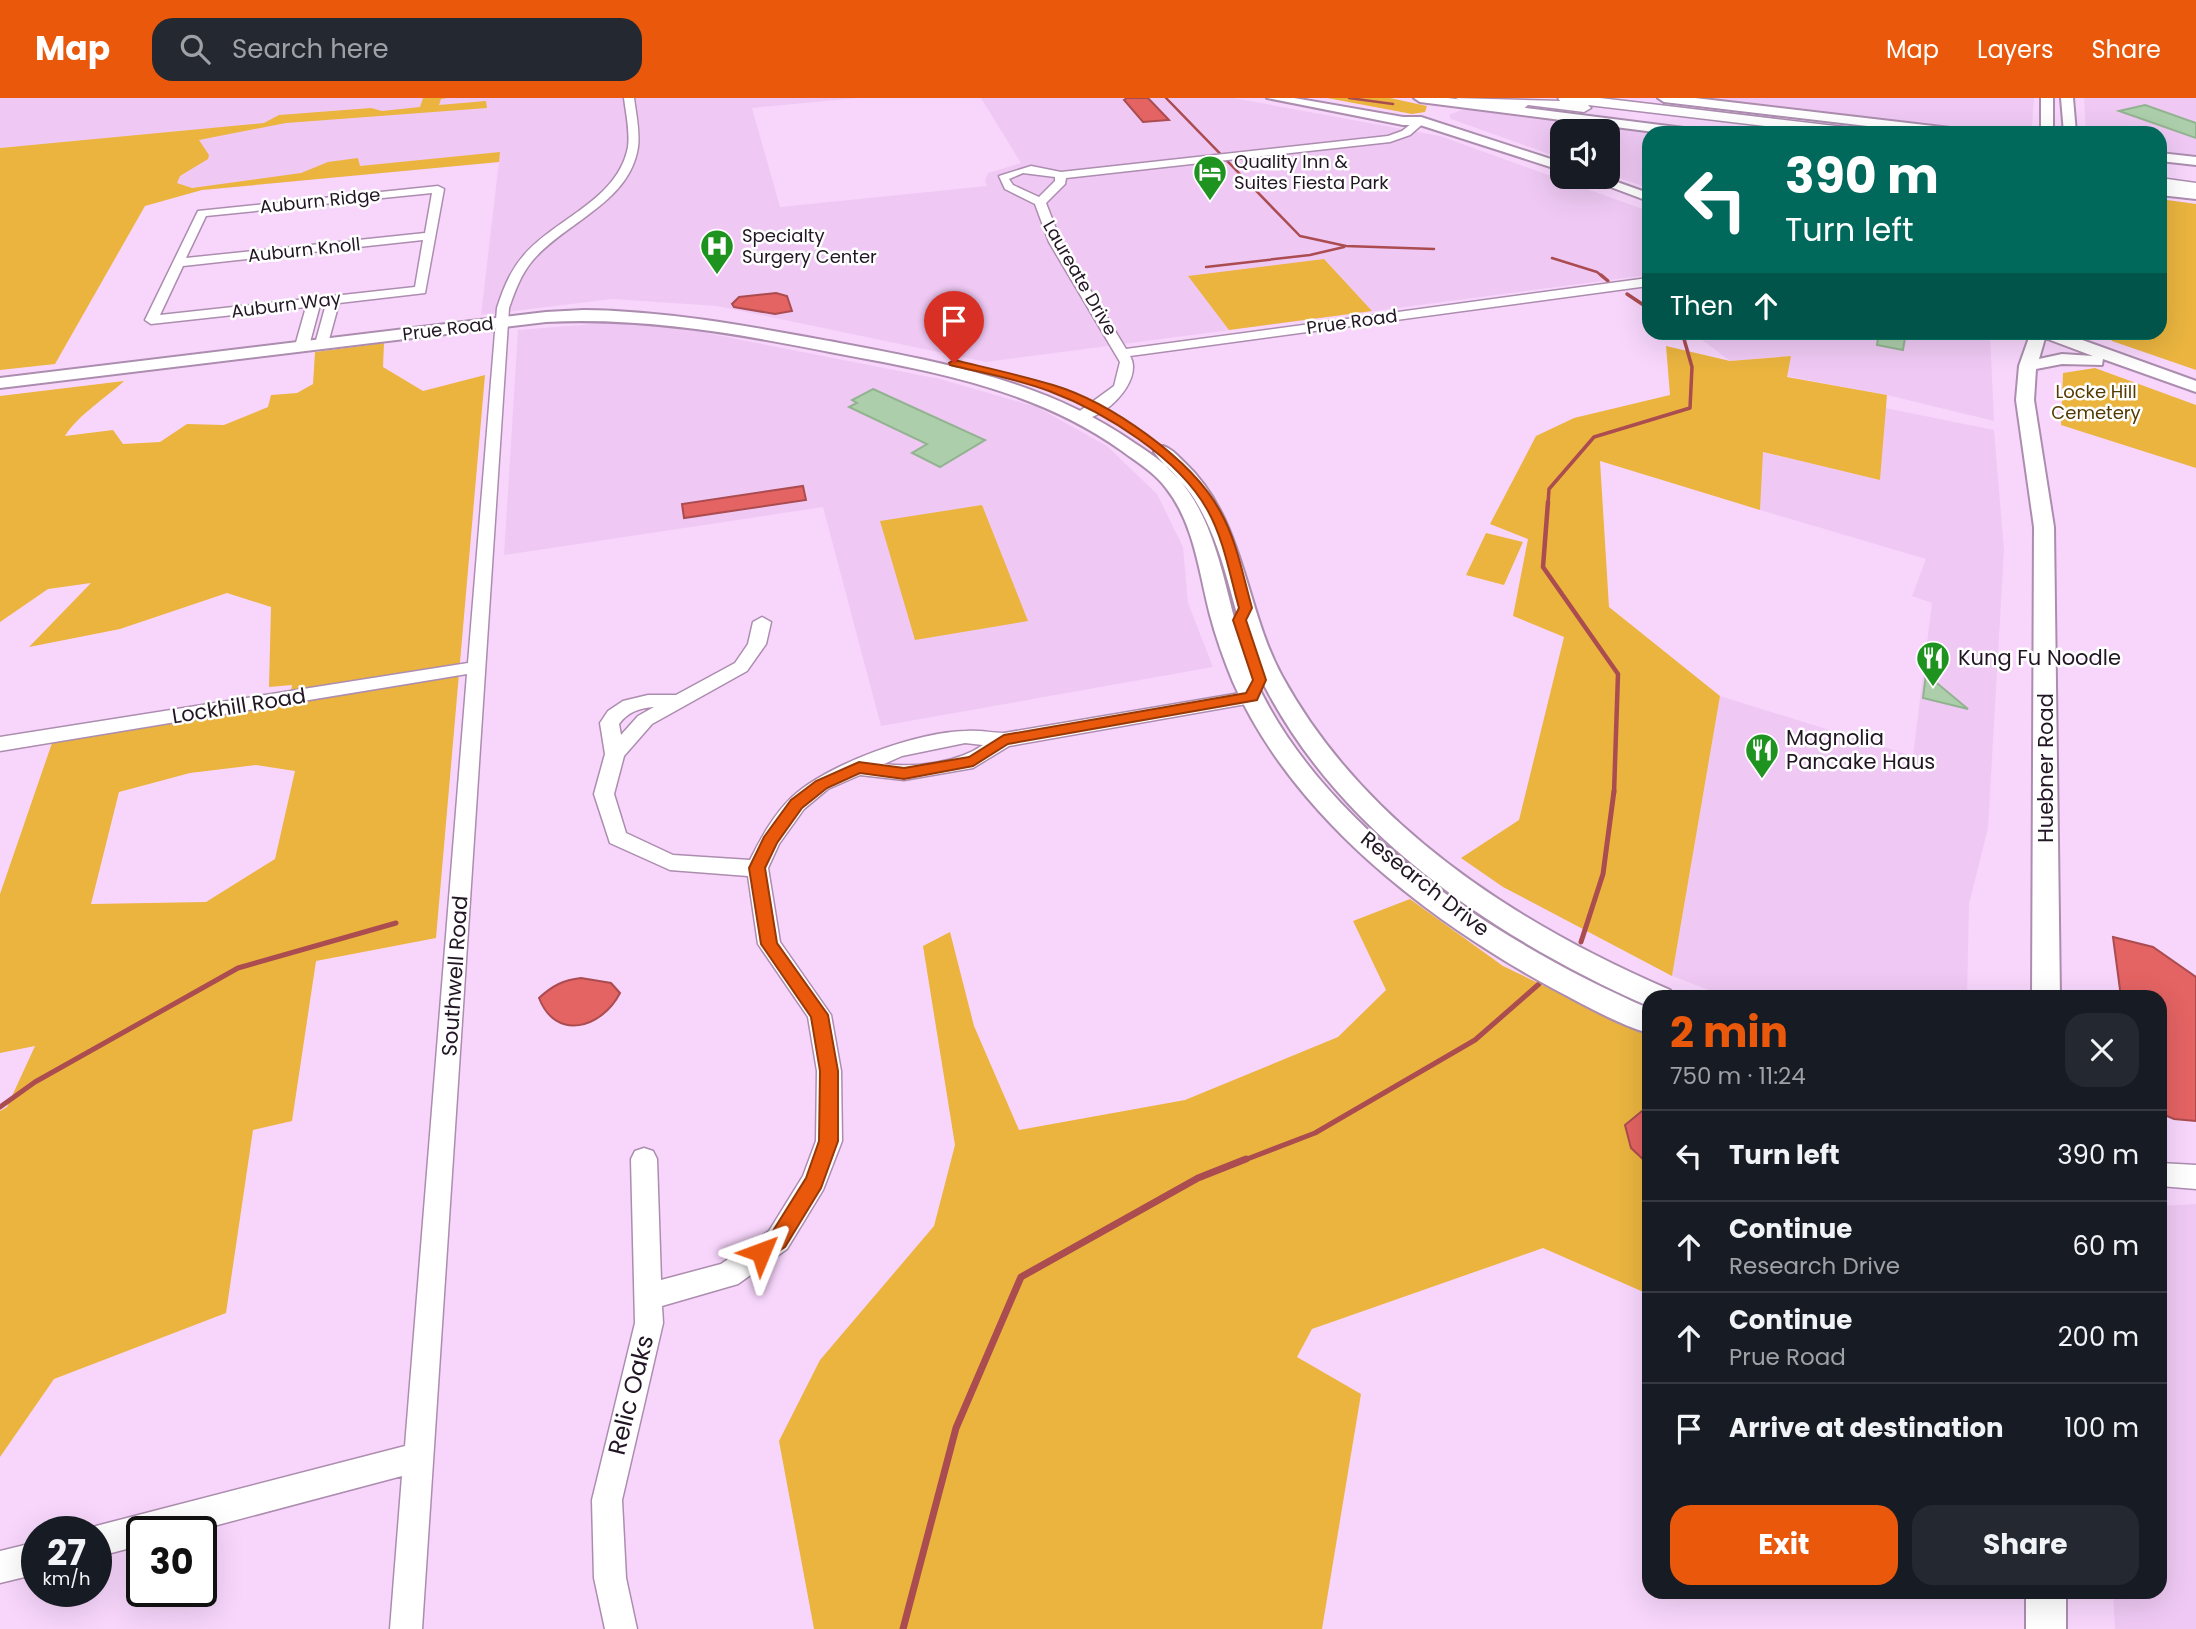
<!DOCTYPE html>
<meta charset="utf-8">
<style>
:root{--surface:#171b24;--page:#242831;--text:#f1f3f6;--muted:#9ea1a6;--line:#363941;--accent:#ea580c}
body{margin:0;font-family:Poppins,sans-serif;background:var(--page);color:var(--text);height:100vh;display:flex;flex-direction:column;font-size:26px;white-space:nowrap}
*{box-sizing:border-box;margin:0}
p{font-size:23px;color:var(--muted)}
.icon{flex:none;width:38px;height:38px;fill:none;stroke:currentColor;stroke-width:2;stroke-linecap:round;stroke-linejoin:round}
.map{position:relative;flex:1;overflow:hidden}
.sheet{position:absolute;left:1642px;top:892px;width:525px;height:609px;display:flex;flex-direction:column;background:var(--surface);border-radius:21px;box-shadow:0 7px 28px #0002}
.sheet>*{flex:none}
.guide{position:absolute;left:1642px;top:28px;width:525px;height:214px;border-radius:21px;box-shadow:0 7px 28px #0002;background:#00695c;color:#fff;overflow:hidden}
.tools{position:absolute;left:1550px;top:21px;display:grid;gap:14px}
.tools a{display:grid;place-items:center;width:70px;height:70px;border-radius:14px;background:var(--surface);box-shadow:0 7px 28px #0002;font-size:35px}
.speed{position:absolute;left:21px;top:1418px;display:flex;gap:14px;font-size:35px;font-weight:700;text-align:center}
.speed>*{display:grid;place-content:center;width:91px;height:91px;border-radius:50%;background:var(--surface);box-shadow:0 7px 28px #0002;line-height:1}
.speed small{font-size:18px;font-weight:400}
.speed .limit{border:4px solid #111;border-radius:10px;background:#fff;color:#111}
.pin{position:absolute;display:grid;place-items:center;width:60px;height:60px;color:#fff;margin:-72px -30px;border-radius:50% 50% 50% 0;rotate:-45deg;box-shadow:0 0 7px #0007}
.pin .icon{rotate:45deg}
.me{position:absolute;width:77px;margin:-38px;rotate:46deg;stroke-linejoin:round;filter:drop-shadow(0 0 5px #0008)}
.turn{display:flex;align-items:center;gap:24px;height:147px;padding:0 28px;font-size:32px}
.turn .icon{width:91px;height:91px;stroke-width:2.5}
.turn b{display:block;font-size:49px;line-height:60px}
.then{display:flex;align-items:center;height:66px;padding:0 28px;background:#0003;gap:14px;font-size:26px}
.round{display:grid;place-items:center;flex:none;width:74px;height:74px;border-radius:21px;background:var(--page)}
.overview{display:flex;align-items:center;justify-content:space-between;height:119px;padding:0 28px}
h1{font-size:42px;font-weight:700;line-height:52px;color:var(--accent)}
.action{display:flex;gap:14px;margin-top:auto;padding:14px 28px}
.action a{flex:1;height:80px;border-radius:21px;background:var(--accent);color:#fff;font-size:28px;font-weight:700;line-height:80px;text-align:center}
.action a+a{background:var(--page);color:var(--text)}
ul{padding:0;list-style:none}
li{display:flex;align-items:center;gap:21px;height:91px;padding:0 28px;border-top:2px solid var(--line)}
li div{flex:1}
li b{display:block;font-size:26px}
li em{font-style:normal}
header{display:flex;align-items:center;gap:42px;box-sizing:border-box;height:98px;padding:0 35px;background:var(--accent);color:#fff}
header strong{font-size:33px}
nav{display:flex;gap:38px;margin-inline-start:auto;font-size:24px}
.search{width:490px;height:63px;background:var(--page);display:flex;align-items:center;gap:18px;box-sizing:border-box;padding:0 24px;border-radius:21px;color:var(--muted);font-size:26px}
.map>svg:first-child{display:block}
.built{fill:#efc9f4}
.green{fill:#eab43f;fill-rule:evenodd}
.water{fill:#e46363;stroke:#aa4c50;stroke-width:2}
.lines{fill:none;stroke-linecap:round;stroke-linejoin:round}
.stream-far4{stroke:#aa4c50;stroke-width:2.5}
.stream-far3{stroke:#aa4c50;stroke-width:3.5}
.stream-far2{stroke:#aa4c50;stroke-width:4.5}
.stream-far1{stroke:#aa4c50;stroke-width:5}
.stream{stroke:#aa4c50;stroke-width:7}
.building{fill:#adceaa;stroke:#92b390;stroke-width:2}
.minor-casing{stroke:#ac8daf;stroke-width:3}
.major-casing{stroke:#ac8daf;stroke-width:4}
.highway-casing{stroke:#ac8daf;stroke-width:3}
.minor{fill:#fff;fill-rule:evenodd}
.major{fill:#fff;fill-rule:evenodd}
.highway{fill:#fff;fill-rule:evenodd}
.route{fill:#ea580c;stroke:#983908;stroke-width:2}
.labels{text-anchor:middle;stroke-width:5;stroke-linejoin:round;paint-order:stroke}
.far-poi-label{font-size:18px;fill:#221624;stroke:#fff;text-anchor:start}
.far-street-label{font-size:18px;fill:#221624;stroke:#fff}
.far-park-label{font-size:18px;fill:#523a00;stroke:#fff}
.poi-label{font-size:21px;fill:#221624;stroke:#fff;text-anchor:start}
.street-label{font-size:21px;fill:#221624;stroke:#fff}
.near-street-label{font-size:24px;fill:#221624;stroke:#fff}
</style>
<header>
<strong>Map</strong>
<div class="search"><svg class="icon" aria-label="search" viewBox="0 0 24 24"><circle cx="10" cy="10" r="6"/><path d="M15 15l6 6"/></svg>Search here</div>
<nav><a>Map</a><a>Layers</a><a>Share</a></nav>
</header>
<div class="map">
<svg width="2196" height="1531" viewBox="0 0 2196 1531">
<rect width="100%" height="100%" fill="#f8d6fc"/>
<path class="built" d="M 0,0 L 858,0 L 752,10 L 780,109 L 987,88 L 985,83 L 988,75 L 1021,65 L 981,0 L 1234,0 L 1440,38 L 1648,113 L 1648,177 L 986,264 L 717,208 L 612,201 L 481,217 L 499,64 L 151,97 L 62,45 L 0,50 Z
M 1685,0 L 2034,0 L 2032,29 L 2011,35 Z
M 2084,0 L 2196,0 L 2196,57 L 2160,53 L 2160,35 L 2086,35 Z
M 1461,12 L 1482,12 L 1669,35 L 1648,35 L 1648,90 L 1608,76 L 1608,33 L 1563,33 L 1563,61 L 1451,21 L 1449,17 Z
M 618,224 L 666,227 L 940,281 L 1037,309 L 1107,348 L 1157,396 L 1183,449 L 1188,505 L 1213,569 L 881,628 L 823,409 L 504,457 L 518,232 Z
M 1693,235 L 1986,235 L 1990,236 L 1994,323 L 1887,297 L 1786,278 L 1790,258 L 1730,263 Z
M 1885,310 L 1994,332 L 2004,452 L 1988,730 L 1969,806 L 1967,899 L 1727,899 L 1672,878 L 1720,598 L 1913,658 L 1932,505 L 1912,498 L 1926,461 L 1760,412 L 1762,354 L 1880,382 Z
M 2196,1106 L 2196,1531 L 2115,1531 L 2113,1495 L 2160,1494 L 2160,1108 Z"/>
<path class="green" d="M 423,0 L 447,0 L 441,1 L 439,7 L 486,3 L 487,10 L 286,25 L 199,42 L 209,57 L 208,61 L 180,78 L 177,85 L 192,90 L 301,75 L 328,64 L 358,60 L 360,68 L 500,54 L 499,64 L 202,92 L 145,108 L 55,266 L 0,272 L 0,50 L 264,25 L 279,17 L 371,10 L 382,13 L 420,9 Z
M 1327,0 L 1390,0 L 1427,8 L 1425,14 L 1412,16 Z
M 2160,101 L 2196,106 L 2196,272 L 2112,243 L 2104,235 L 2160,234 Z
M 1324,161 L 1372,213 L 1229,232 L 1188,178 Z
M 384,245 L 383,269 L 423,293 L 485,277 L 436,840 L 316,863 L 292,1023 L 253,1032 L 226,1215 L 54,1281 L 0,1359 L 0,1013 L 7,1009 L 35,948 L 0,955 L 0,796 L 52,645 L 289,606 L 292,587 L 269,589 L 271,509 L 227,495 L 120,531 L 29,549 L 91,485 L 48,491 L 0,524 L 0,298 L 124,283 C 106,300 78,317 65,338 L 113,332 L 123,346 L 160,344 L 187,326 L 224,327 L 268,309 L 271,297 L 297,295 L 313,286 L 315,254 ZM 256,667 L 295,673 L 275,761 L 206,804 L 91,806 L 119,694 L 190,675 Z
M 1666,248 L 1730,263 L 1791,258 L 1787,279 L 1887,297 L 1880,382 L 1763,354 L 1760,412 L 1600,363 L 1609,509 L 1720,598 L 1672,878 L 1503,789 L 1461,760 L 1519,722 L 1564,539 L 1513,518 L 1528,441 L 1490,426 L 1536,338 L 1574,320 L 1670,297 Z
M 2095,270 L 2196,307 L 2196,370 L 2061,327 L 2063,275 Z
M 982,407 L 1028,523 L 915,542 L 880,423 Z
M 1486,435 L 1523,444 L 1504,487 L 1466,477 Z
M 1410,801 L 1503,868 L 1648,938 L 1648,1196 L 1543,1150 L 1312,1231 L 1297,1259 L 1361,1296 L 1322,1531 L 814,1531 L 779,1343 L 820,1262 L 934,1128 L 955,1047 L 923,848 L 950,834 L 974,928 L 1019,1032 L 1185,1002 L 1338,939 L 1386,892 L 1353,823 Z"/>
<path class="water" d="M 1127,0 L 1148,0 L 1169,22 L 1143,24 L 1124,2 Z
M 776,195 L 787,198 L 792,213 L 775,216 L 734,209 L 732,206 L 739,199 Z
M 803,388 L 806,402 L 684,420 L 682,406 Z
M 2113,839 L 2153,849 L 2196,879 L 2196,1023 L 2174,1021 L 2160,1015 L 2160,900 L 2121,899 Z
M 581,880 L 611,885 L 620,895 C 602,930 556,944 539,900 C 552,888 563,882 581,880 Z
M 1648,1008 L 1648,1066 L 1631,1050 L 1625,1027 Z"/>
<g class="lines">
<path class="stream-far4" d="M 1166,0 L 1300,138 L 1346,148 L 1434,151
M 1349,0 L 1393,6
M 1552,160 L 1597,174 L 1603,179
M 1206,169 L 1310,157 L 1344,149"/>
<path class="stream-far3" d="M 1601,177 L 1608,183
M 1627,196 L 1648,210
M 1548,406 L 1549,391 L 1594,339 L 1690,310 L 1692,269 L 1682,234"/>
<path class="stream-far2" d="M 1548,404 L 1543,469 L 1618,576 L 1614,695"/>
<path class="stream-far1" d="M 1581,844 L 1603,776 L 1614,693
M 0,1009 L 35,984 L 238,870 L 396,825
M 1242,1063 L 1315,1035 L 1475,942 L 1539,886"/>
<path class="stream" d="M 903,1531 L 956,1330 L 1021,1179 L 1198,1080 L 1246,1061"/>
</g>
<path class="building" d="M 2145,7 L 2196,25 L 2196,40 L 2119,13 Z
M 1879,234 L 1906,234 L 1903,252 L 1877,247 Z
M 873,291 L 985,342 L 940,369 L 912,355 L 927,346 L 849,309 L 857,305 L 852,302 Z
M 1926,576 L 1968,611 L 1923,600 Z"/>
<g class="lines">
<g class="minor-casing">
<path id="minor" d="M 624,0 L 634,0 C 636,16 640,33 638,49 C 630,104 566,124 533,162 C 521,176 515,193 509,210 L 422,1531 L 390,1531 L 402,1378 L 195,1433 L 142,1433 L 142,1447 L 96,1459 L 96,1433 L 85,1433 L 96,1428 L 405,1348 L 467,576 L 0,653 L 0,639 L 468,565 L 497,210 C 503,191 510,173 524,157 C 556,120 618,102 628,49 C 630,33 626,16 624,0 Z
M 1417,21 L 1426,23 L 1410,37 L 1390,44 L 1066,80 L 1065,86 L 1046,105 L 1061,144 L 1126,251 L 1648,180 L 1648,188 L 1130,258 C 1145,283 1100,326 1077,321 L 1077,315 L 1114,288 L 1120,264 L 1049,144 L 1035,106 L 1005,91 L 999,78 L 1031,68 L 1061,74 L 1388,38 L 1402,33 ZM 1023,75 L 1055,79 L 1055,83 L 1039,99 L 1013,87 L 1009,81 Z
M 438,88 L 444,91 L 425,195 L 339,205 L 327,249 L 315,246 L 326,206 L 320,207 L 309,248 L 302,252 L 295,248 L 306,209 L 151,226 L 145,222 L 198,113 ZM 432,95 L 425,135 L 186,160 L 206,118 ZM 423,142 L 415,189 L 160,217 L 183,168 Z
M 762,519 L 771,524 L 766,546 L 747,573 L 652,626 L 624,658 L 614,696 L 626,735 L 673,757 L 750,762 C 761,740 774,716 792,699 C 828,666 917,634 966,633 C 979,632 992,635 1004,635 L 1252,593 L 1261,599 L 1252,605 L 1009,648 L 973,670 L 904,682 L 860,677 L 828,691 L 804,711 L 779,746 L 768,770 L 780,844 L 831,917 L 841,973 L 842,1043 L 823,1092 L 787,1151 L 738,1186 L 662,1208 L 663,1225 L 622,1402 L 626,1480 L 637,1531 L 605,1531 L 594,1480 L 592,1402 L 635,1225 L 631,1061 L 635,1053 L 644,1050 L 653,1053 L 657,1061 L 661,1182 L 721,1166 L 769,1133 L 803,1078 L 816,1043 L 817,973 L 808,919 L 758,846 L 748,778 L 670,772 L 610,745 L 594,696 L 605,656 L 600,625 L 608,613 L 623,603 L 648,597 L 676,597 L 735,565 L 748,546 L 753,524 ZM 654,609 L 638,618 L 621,637 L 619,626 C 628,614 639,610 654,609 ZM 965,645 L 983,647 C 957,665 916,670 884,666 L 902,658 Z
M 2160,1065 L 2196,1067 L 2196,1091 L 2160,1088 Z
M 37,1444 L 37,1476 L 0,1485 L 0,1453 Z"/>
</g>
<g class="major-casing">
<path id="major" d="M 1267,0 L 1294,0 L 1403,19 L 1421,19 L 1563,65 L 1563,73 L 1420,27 L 1403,27 Z
M 1414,0 L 1448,0 L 1692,31 L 1698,35 L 1662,35 L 1420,4 Z
M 1658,0 L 1695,0 L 1959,31 L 1965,35 L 1927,35 L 1664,4 Z
M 2041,0 L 2053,0 L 2053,35 L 2041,35 Z
M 2061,0 L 2073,0 L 2076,35 L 2064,35 Z
M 2160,55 L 2196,59 L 2196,67 L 2160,63 Z
M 1584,79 L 1603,79 L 1648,95 L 1648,103 Z
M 2160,89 L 2196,93 L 2196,101 L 2160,97 Z
M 584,212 C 667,213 747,228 829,243 C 934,263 1043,281 1133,344 C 1148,354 1164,364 1176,378 C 1224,430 1225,512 1252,575 C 1320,730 1499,845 1648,910 L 1648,935 C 1615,925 1583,906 1552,890 C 1426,821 1293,719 1233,584 C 1224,562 1216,540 1210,517 C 1199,474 1194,425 1166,390 C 1155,375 1137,364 1122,353 C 1037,292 937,274 835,255 C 739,236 645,219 546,224 L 0,290 L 0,280 L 546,214 Z
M 2031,234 L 2060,234 L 2196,283 L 2196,294 L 2103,261 L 2102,267 L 2062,266 L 2036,271 L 2034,302 L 2054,429 L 2060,900 L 2032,900 L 2034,429 L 2016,302 L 2019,268 ZM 2045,240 L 2093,258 L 2062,256 L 2039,261 Z
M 1163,348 C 1172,351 1177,357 1184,364 C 1245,421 1244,508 1282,578 C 1364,728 1517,826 1670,892 L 1674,900 L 1648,900 L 1648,908 C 1493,839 1334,733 1258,575 C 1232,519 1228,455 1195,402 C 1184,383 1166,371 1154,354 Z
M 2026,1494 L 2066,1494 L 2066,1531 L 2026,1531 Z"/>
</g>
<g class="highway-casing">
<path id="highway" d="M 1456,0 L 1560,3 L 1558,0 L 1600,0 L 1861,31 L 1868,35 L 1825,35 L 1588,7 L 1591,10 L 1584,14 L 1528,7 L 1522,12 L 1463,4 Z
M 2160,80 L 2196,85 L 2196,95 L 2160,90 Z"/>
</g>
<use href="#minor" class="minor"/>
<use href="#major" class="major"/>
<use href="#highway" class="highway"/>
</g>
<path class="route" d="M 954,262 C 987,270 1020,277 1053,287 C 1110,304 1192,361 1220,413 C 1237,443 1243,478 1252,510 L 1246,522 L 1266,582 L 1257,602 L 1008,646 L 973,668 L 904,681 L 860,675 L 827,690 L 802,710 L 777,745 L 765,770 L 777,845 L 828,917 L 838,973 L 838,1043 L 821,1090 L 785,1149 L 761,1164 L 754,1161 L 751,1154 L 754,1147 L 771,1136 L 806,1080 L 819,1043 L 820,973 L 811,919 L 761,846 L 749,770 L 764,739 L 791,702 L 816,683 L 859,664 L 904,670 L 969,659 L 1004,637 L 1246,595 L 1253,582 L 1233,522 L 1239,510 C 1230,478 1224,442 1208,413 C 1179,360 1105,314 1049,293 C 1018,281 983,275 950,267 L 949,265 Z"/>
<defs>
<g id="hotel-pin" transform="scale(1.75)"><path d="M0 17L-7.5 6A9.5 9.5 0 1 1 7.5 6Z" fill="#1f931f" stroke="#fff"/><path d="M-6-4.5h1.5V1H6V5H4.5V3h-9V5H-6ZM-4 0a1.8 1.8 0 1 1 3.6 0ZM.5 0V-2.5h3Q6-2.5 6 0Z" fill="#fff"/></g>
<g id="hospital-pin" transform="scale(1.75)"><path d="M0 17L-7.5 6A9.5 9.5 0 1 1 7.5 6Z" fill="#1f931f" stroke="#fff"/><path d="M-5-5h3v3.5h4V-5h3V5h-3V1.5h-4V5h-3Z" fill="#fff"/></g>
<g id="restaurant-pin" transform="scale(1.75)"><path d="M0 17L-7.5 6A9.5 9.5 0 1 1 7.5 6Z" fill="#1f931f" stroke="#fff"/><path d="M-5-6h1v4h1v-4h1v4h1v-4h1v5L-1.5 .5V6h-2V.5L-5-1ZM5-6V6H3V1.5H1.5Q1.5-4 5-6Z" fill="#fff"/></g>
</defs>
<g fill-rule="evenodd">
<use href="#hotel-pin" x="1210" y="74"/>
<use href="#hospital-pin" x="717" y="148"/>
<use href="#restaurant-pin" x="1933" y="560"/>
<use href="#restaurant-pin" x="1762" y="652"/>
</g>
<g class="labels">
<g class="far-poi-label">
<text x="1234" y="70">Quality Inn &amp;<tspan x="1234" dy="21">Suites Fiesta Park</tspan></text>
<text x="742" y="144">Specialty<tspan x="742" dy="21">Surgery Center</tspan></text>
</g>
<g class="far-street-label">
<text transform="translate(320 103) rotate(-6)" y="6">Auburn Ridge</text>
<text transform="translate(304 152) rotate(-6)" y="6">Auburn Knoll</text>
<text transform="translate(1080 180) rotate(60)" y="6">Laureate Drive</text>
<text transform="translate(286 207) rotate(-7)" y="6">Auburn Way</text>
<text transform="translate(1352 224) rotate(-8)" y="6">Prue Road</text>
<text transform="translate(448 231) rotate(-7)" y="6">Prue Road</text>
</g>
<g class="far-park-label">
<text x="2096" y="300">Locke Hill<tspan x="2096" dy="21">Cemetery</tspan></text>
</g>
<g class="poi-label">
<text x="1958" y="567">Kung Fu Noodle</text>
<text x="1786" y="647">Magnolia<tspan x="1786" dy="24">Pancake Haus</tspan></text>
</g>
<g class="street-label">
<text transform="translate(239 608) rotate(-9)" y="7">Lockhill Road</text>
<text transform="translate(2046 670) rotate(-90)" y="7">Huebner Road</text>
<text transform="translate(1425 786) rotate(38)" y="7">Research Drive</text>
<text transform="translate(455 878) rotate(-86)" y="7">Southwell Road</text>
</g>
<g class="near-street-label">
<text transform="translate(631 1297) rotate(-76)" y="8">Relic Oaks</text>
</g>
</g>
</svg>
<div class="tools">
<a><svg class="icon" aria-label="sound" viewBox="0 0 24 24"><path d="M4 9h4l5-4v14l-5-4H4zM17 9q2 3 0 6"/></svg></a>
</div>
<div class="speed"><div>27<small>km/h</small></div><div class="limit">30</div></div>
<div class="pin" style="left:954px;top:265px;background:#d93025"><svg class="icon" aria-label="arrive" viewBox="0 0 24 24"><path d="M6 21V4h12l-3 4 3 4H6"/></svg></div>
<svg class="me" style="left:761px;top:1154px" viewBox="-20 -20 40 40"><path d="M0-17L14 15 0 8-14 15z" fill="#ea580c" stroke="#fff" stroke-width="4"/></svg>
<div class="guide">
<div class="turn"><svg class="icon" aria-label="left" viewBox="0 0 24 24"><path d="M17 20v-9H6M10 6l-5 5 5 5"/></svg><div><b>390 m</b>Turn left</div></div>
<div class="then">Then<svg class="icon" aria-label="ahead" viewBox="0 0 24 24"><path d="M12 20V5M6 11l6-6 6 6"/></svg></div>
</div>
<section class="sheet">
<div class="overview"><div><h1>2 min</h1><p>750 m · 11:24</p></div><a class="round"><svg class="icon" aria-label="close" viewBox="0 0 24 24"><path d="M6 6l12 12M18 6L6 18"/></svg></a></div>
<ul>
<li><svg class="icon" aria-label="left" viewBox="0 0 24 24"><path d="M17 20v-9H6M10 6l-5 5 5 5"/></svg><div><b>Turn left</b></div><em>390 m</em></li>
<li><svg class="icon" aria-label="ahead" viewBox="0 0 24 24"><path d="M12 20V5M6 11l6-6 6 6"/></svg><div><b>Continue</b><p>Research Drive</p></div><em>60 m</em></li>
<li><svg class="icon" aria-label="ahead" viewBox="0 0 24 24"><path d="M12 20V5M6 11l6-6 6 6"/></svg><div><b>Continue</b><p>Prue Road</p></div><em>200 m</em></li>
<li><svg class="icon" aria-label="arrive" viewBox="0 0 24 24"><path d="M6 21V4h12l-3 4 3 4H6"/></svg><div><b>Arrive at destination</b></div><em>100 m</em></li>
</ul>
<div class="action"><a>Exit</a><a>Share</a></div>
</section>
</div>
